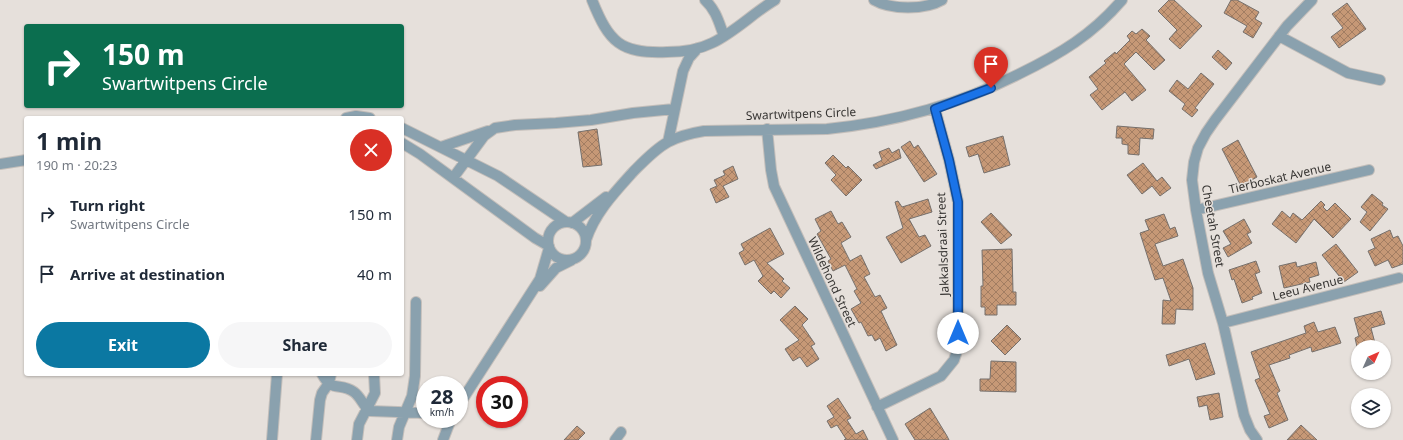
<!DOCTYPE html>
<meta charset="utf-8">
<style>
:root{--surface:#fff;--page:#f6f6f7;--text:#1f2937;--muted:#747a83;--accent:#0b78a2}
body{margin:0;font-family:"Noto Sans",sans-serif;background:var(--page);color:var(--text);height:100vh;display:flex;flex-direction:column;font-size:15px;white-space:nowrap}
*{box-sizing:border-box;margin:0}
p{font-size:13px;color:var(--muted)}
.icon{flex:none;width:22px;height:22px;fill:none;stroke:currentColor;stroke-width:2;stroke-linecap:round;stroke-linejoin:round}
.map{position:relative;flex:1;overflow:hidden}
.sheet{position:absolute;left:24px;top:116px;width:380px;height:260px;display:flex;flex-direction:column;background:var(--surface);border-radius:4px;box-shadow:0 1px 3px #0004}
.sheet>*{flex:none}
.guide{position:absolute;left:24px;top:24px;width:380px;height:84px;border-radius:4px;box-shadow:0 1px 3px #0004;background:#0b6e4f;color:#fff;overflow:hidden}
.needle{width:26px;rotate:45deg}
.buttons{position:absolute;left:1351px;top:340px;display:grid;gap:8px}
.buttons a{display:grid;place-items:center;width:40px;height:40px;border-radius:50%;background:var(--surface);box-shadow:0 1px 3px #0004;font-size:20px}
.speed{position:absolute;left:416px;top:376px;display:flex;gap:8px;font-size:20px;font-weight:700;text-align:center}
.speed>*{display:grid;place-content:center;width:52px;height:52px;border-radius:50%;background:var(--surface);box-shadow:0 1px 3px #0004;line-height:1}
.speed small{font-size:10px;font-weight:400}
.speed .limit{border:6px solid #d22;background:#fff;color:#111}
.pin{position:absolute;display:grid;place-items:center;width:34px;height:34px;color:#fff;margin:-41px -17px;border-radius:50% 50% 50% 0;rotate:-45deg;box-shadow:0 0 4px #0007}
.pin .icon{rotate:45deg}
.me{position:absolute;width:44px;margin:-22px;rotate:0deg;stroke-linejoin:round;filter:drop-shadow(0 0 3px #0008)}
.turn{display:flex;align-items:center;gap:14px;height:84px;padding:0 12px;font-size:18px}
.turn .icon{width:52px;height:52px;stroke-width:2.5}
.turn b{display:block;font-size:28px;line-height:34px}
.round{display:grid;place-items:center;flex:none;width:42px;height:42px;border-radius:21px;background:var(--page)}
.head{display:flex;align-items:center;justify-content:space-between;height:68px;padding:0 12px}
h1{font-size:24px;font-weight:700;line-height:30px}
.cta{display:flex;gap:8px;margin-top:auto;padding:8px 12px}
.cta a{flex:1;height:46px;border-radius:24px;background:var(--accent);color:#fff;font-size:16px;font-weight:700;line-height:46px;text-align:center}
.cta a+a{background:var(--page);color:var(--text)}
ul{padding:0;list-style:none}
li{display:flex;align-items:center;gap:12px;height:60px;padding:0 12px}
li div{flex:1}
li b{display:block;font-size:15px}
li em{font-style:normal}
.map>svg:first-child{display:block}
.building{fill:url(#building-cross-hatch);stroke:#76706c}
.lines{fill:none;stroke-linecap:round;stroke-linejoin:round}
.minor-casing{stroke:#c3beba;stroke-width:12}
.minor{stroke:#8aa1ae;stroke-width:10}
.route-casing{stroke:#114b97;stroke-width:10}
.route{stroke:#1a73e8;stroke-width:7}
.labels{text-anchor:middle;stroke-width:3;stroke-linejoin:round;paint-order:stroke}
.street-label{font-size:12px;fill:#383634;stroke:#e6e0db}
</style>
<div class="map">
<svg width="1403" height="440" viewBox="0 0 1403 440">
<defs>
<pattern id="building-cross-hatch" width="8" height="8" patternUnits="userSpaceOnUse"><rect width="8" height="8" fill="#c69876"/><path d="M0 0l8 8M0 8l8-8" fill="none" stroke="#a27d62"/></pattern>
</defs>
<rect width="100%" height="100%" fill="#e6e0db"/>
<path class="building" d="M 1169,0 L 1174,0 L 1202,26 L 1180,49 L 1169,39 L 1177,30 L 1158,11 Z
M 1231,0 L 1237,0 L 1259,12 L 1255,19 L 1262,23 L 1253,38 L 1243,32 L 1247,26 L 1224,13 Z
M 1347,3 L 1366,29 L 1339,48 L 1331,37 L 1343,28 L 1332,14 Z
M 1142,29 L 1150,36 L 1146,40 L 1165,60 L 1154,70 L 1136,52 L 1124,64 L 1146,90 L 1132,101 L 1125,92 L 1102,110 L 1090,95 L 1098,89 L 1089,77 L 1106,63 L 1104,61 L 1115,52 L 1116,54 L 1130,40 L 1127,36 L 1132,31 L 1136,34 Z
M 1218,50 L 1232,63 L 1226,70 L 1212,57 Z
M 1201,73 L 1214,84 L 1195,108 L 1198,110 L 1192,117 L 1182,109 L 1185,104 L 1169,91 L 1177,80 L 1188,89 Z
M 1117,126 L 1154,129 L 1153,139 L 1140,138 L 1139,155 L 1128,154 L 1128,145 L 1122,144 L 1122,138 L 1116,138 Z
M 597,129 L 602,165 L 583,167 L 578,132 Z
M 1003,136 L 1010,165 L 984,173 L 978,154 L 969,157 L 966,147 Z
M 1238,140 L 1257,177 L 1241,186 L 1222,149 Z
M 910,141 L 914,148 L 918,145 L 937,174 L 924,182 L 901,147 Z
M 889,148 L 892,153 L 899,149 L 901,158 L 876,169 L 873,165 L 882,160 L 879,152 Z
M 833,155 L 846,168 L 848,166 L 862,180 L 846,196 L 831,180 L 836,175 L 825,163 Z
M 1143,163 L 1157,181 L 1162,177 L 1171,188 L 1160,196 L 1152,186 L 1142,194 L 1127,175 Z
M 733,166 L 738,179 L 723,186 L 729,197 L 716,203 L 710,189 L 717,186 L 714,180 L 725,175 L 723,171 Z
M 1372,194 L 1383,203 L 1382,205 L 1388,209 L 1370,231 L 1360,222 L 1367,212 L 1361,207 Z
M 928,199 L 932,212 L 909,219 L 919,237 L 925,235 L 931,246 L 901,263 L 886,237 L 903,228 L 895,202 L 898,201 L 902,207 Z
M 1321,201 L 1325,205 L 1323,207 L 1327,211 L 1335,203 L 1351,219 L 1333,238 L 1314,219 L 1296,243 L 1272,224 L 1282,211 L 1290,218 L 1293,213 L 1302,220 Z
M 831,211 L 838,224 L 842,222 L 851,237 L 841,243 L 850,261 L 861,255 L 870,274 L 864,277 L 875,297 L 880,295 L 887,308 L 881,311 L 897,345 L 886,351 L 880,338 L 875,341 L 872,335 L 868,336 L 861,322 L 859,323 L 851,309 L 861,303 L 854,291 L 857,289 L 845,265 L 833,271 L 828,261 L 831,259 L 817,234 L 821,231 L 815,219 Z
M 991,213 L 1012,235 L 1001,244 L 981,222 Z
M 1164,214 L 1170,229 L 1175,227 L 1178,236 L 1155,244 L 1163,266 L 1183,259 L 1193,288 L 1193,310 L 1176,309 L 1175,324 L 1162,324 L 1163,300 L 1171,301 L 1163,278 L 1155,280 L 1140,233 L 1149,230 L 1145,220 Z
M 1244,219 L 1251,232 L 1247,234 L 1252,243 L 1228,257 L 1223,248 L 1231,244 L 1223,231 Z
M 770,228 L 784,254 L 767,263 L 784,279 L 782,281 L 790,288 L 781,298 L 774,291 L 771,294 L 758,281 L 763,276 L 754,260 L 745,265 L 739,253 L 744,250 L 741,244 Z
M 1390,230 L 1393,238 L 1398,236 L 1403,246 L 1403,264 L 1392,268 L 1388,260 L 1375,266 L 1368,251 L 1375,248 L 1371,239 Z
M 1336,244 L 1358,272 L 1344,282 L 1322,255 Z
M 1012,249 L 1013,292 L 1016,292 L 1016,305 L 997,305 L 997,315 L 985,315 L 985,307 L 981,307 L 981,286 L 983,286 L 982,250 Z
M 1256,261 L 1260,272 L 1255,274 L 1262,293 L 1252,297 L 1253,299 L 1242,303 L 1234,279 L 1232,280 L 1229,270 Z
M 1296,262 L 1297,267 L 1316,262 L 1319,275 L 1309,278 L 1310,282 L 1284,288 L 1279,266 Z
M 795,306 L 808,319 L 802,325 L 815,344 L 811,346 L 819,359 L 807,367 L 800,357 L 793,361 L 785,349 L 799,340 L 780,320 Z
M 1381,311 L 1385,324 L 1371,328 L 1376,347 L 1357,347 L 1355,338 L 1359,336 L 1354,318 Z
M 1314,322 L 1318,332 L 1335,327 L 1341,343 L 1312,352 L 1311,347 L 1289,355 L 1290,358 L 1269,365 L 1280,391 L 1277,393 L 1288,420 L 1269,428 L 1264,416 L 1270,414 L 1255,380 L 1260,378 L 1251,352 L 1306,333 L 1304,326 Z
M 1007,325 L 1021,339 L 1005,355 L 991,341 Z
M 1205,343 L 1215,374 L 1196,380 L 1189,359 L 1169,366 L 1166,355 Z
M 991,361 L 1016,362 L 1016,392 L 980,391 L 980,379 L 990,379 Z
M 1219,393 L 1223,417 L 1210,420 L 1207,405 L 1199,407 L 1197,397 Z
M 838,398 L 851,418 L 847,420 L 856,434 L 863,430 L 868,440 L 844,440 L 846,439 L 837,425 L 831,428 L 827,421 L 834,417 L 827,406 Z
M 930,408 L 947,436 L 949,440 L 915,440 L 905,424 Z
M 1301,425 L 1317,440 L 1287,440 Z
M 577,426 L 585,433 L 578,440 L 564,440 Z"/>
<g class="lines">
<g class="minor-casing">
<path id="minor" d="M 592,0 C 609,42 620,54 667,52 C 682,52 698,50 712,43 C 735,32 753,13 775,0
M 705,0 C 716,10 719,23 724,36
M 874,0 C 891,10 925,10 942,0
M 1279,36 L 1348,73 L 1380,80
M 346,118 L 356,116 L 370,118
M 402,128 L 498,176 L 566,222
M 767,129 L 771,170 L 774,186 L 893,440
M 668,142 L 683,71 L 689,58 L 698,48
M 402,143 L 420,154 L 535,238 L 549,246
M 441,147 L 488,131
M 0,164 L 26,160
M 453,178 L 484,136 L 495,128 L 515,125 L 556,123 L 591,120 L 633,113 L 674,109
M 1196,210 L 1369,170
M548 241a19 19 0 1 1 38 0a19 19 0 1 1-38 0Z
M 572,223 L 606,197
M 586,240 C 595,213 614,193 633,172 C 644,161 655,149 668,142 C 679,136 692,133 704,131 L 827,129 C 896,122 958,105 1019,74 C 1060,54 1092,35 1122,0
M 540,286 L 556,268 L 572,260
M 1223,323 L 1399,278
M 322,374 C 332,393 340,382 354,392 C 361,397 363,406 370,411 L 425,413
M 459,405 L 540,279 L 549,248
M 877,407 L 941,376 L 954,360 L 958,348 L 958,202 L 949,160 L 935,109
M 272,440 L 277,374
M 316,440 L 320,400 L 322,393 L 329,383 L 331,374
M 357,440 L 359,424 L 375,393 L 374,374
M 397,440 L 399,427 L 412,396 L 415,376 L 416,302
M 443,440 L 451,419
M 615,440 L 621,432
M 1257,440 L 1250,430 L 1244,415 L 1223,323 L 1208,273 L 1196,210 L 1192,180 L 1194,162 L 1198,148 L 1206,133 L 1215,120 L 1287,26 L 1312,0"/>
</g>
<use href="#minor" class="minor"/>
</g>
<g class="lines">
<g class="route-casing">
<path id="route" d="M 958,333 L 958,202 L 949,160 L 935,109 L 991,88"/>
</g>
<use href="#route" class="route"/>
</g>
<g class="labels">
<g class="street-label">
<text transform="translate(801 114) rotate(-2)" y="4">Swartwitpens Circle</text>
<text transform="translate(1280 178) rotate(-13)" y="4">Tierboskat Avenue</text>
<text transform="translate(1213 226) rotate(80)" y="4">Cheetah Street</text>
<text transform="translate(943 244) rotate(-92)" y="4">Jakkalsdraai Street</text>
<text transform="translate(832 282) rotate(65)" y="4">Wildehond Street</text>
<text transform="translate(1308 288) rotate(-14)" y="4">Leeu Avenue</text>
</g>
</g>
</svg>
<div class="buttons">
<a><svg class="needle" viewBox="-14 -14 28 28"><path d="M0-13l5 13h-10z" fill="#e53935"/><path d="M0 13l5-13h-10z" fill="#747a83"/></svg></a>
<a><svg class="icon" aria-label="layers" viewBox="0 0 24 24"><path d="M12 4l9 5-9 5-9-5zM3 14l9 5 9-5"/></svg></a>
</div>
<div class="speed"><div>28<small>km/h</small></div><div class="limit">30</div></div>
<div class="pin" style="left:991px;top:88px;background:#d93025"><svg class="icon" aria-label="arrive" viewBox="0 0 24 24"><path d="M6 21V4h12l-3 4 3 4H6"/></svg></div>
<svg class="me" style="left:958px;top:333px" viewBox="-20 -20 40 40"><circle r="19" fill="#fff"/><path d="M0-13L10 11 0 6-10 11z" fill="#1a73e8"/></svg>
<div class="guide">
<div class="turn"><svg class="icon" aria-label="right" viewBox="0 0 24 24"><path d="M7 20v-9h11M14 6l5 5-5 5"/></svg><div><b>150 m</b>Swartwitpens Circle</div></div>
</div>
<section class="sheet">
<div class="head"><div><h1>1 min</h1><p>190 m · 20:23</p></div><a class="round" style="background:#d93025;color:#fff"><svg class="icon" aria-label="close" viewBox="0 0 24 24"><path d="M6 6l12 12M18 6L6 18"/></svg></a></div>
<ul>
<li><svg class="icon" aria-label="right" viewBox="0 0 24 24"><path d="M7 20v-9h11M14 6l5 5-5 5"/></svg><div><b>Turn right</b><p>Swartwitpens Circle</p></div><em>150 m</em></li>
<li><svg class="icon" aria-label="arrive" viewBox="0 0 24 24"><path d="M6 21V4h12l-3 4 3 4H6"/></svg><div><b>Arrive at destination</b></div><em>40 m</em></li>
</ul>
<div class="cta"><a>Exit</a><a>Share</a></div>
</section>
</div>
